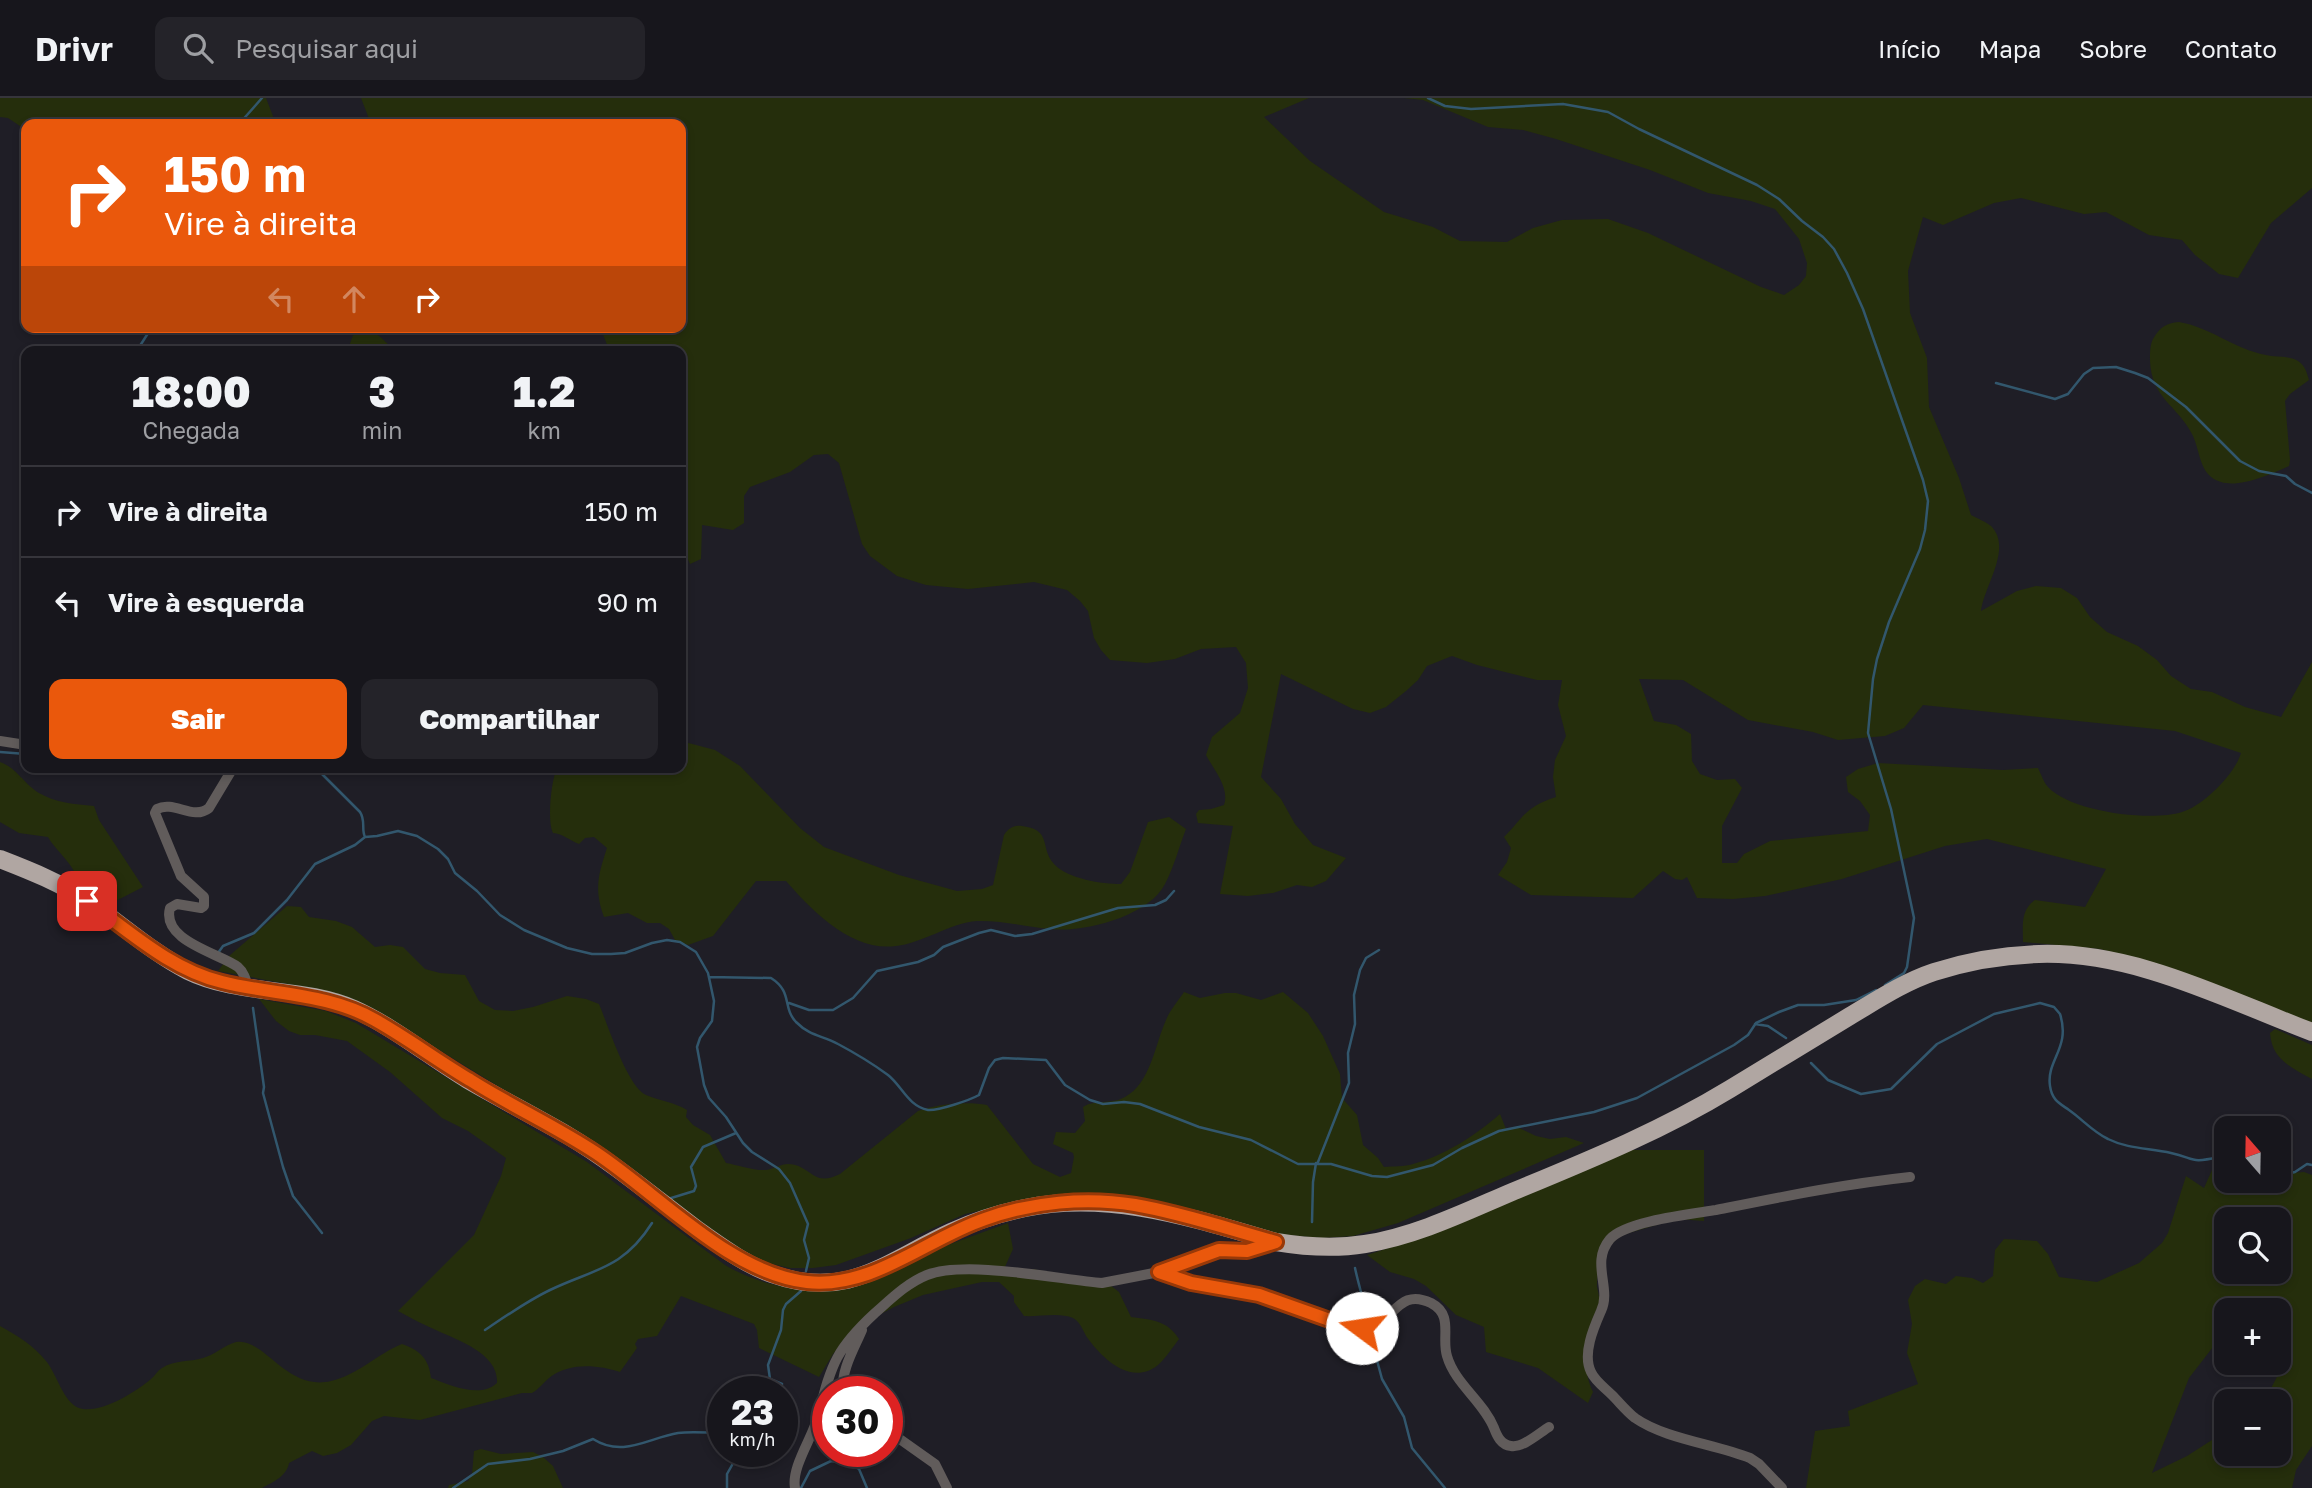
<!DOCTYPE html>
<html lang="pt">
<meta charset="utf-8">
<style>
:root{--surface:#17161c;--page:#242329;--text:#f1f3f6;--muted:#9e9fa3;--line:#36353b;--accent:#ea580c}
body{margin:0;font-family:"Golos Text",sans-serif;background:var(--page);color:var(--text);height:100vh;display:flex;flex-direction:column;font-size:26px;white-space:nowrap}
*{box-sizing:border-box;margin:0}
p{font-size:23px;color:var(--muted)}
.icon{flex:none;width:38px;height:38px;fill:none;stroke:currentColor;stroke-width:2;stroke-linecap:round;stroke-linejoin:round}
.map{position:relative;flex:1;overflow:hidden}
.panel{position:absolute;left:21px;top:248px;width:665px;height:427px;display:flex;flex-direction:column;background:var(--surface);border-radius:14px;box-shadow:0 4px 10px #0003,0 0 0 2px var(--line)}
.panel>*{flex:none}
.hud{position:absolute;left:21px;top:21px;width:665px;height:214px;border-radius:14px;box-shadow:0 4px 10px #0003,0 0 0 2px var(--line);background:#ea580c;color:#fff;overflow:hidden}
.needle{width:46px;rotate:340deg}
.controls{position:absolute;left:2214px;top:1018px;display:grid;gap:14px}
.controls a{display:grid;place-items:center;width:77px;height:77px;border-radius:14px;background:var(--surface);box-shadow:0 4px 10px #0003,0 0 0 2px var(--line);font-size:35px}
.speed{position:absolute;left:707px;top:1278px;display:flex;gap:14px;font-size:35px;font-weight:700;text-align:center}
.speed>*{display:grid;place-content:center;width:91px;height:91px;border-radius:50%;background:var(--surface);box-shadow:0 4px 10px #0003,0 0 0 2px var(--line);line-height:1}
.speed small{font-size:18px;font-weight:400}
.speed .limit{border:10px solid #d22;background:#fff;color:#111}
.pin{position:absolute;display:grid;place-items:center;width:60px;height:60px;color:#fff;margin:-30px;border-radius:14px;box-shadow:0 4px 10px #0006}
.me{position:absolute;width:77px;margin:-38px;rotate:284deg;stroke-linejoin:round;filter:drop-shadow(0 0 5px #0008)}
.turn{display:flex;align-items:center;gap:24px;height:147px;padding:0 28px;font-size:32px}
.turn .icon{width:91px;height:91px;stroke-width:2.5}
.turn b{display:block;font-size:49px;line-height:60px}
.lanes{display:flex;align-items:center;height:66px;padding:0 28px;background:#0003;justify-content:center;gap:35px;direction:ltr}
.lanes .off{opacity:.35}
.eta{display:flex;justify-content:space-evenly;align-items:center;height:119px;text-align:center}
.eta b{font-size:42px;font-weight:800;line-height:49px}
.action{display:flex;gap:14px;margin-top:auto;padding:14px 28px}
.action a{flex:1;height:80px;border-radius:14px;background:var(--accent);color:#fff;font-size:28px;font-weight:800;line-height:80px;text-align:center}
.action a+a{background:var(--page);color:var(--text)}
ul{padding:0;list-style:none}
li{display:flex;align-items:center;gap:21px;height:91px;padding:0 28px;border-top:2px solid var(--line)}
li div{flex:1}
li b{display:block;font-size:26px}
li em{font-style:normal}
header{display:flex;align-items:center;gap:42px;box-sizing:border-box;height:98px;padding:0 35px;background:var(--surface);border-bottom:2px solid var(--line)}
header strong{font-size:33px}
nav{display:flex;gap:38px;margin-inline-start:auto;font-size:24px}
.search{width:490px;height:63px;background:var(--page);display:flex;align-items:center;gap:18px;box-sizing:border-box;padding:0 24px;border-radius:14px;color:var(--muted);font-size:26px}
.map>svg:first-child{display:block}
.green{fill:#252e0c;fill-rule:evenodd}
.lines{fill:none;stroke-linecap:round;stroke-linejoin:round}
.stream{stroke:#32576d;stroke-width:2.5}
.minor{stroke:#615c5b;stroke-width:10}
.trunk{stroke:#b0a6a2;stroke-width:18}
.route-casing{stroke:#983908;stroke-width:18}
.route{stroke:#ea580c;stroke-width:12}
</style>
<header>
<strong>Drivr</strong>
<div class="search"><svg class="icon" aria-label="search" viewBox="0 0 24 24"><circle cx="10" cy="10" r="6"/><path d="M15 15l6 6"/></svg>Pesquisar aqui</div>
<nav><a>Início</a><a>Mapa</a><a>Sobre</a><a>Contato</a></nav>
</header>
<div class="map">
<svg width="2312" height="1390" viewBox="0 0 2312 1390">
<rect width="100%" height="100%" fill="#1f1e26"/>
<path class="green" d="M 0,0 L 266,0 L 276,26 L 26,26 L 26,32 L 8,20 L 0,19 Z
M 361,0 L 1309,0 L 1264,19 L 1310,63 L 1384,114 L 1433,129 L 1460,143 L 1507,144 L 1533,130 L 1562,122 L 1608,121 L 1648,135 L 1761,189 L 1784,197 L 1799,187 L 1806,178 L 1807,165 L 1799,141 L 1775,111 L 1751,103 L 1708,95 L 1650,72 L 1556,41 L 1523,32 L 1488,29 L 1423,2 L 1404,0 L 2312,0 L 2312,90 L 2271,125 L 2238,180 L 2219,176 L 2195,157 L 2182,142 L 2149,137 L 2106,114 L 2084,116 L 2021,100 L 1994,105 L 1943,127 L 1923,119 L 1908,173 L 1910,215 L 1927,260 L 1929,309 L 1959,380 L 1971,417 C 1977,420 1986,424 1991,428 C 2013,450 1984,488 1981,513 L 2017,493 L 2036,488 L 2061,490 L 2077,500 L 2090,519 L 2107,534 L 2138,548 L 2157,562 L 2171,578 L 2191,591 L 2212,594 L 2245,609 L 2281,619 L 2312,564 L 2312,928 L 2140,862 L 2100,851 L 2023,844 C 2023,829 2020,812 2035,802 L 2085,809 L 2106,771 L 1987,741 L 1945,748 L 1842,781 L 1765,798 L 1733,801 L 1697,800 L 1687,779 L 1682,782 L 1675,781 L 1663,773 L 1633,800 L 1531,797 L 1498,777 L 1507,764 L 1511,750 L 1504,739 C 1525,718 1525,709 1556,699 L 1553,679 L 1555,662 L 1566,638 L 1558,607 L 1562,582 L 1537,582 L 1477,567 L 1452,558 L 1427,568 L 1418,582 L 1406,593 L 1386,609 L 1370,615 L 1353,611 L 1281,576 L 1261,679 L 1281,701 L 1295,726 L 1313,747 L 1346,760 L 1326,783 L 1312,789 L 1297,787 L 1273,795 L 1248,798 L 1220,796 L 1233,728 L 1198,725 L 1196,716 L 1199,712 L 1211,711 L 1224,707 C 1230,690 1214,672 1206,657 L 1212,639 L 1240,615 L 1248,590 L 1246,565 L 1236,549 L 1201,551 L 1175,561 L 1147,565 L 1110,562 L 1101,552 L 1094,540 L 1088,513 L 1080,503 L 1067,492 L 1034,484 L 968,491 L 926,487 L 897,478 L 870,458 L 862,446 L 839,365 L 828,356 L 814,357 L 790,374 L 750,389 L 744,398 L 744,425 L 733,432 L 702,427 L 701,461 L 690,466 L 686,457 L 681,420 L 681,254 L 610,254 L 600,229 L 681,229 L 681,26 L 371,26 ZM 1639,581 L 1683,582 L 1748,622 L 1813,634 L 1838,642 L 1885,638 L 1904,630 L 1923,607 L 2175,633 L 2241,655 C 2235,676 2203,708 2182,714 C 2151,724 2071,714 2048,689 C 2044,685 2041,676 2038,670 L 2003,672 L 1878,665 L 1858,671 L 1846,679 L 1848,694 L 1860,703 L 1870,717 L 1868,733 L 1770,743 L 1744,756 L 1737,765 L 1722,765 L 1722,728 L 1742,690 L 1735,681 L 1717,682 L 1700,676 L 1692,663 L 1691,636 L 1676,627 L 1654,623 Z
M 2179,224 C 2210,229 2234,251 2266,257 C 2277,260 2289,257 2298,263 C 2305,267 2307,275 2309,282 L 2290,296 L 2285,303 L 2290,362 L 2289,368 C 2271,376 2240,390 2221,384 C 2198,377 2201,353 2192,336 C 2177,307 2151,300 2150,262 C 2150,254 2150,247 2153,241 C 2160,229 2166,225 2179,224 Z
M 356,229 C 372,229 385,242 395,254 L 347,254 Z
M 681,643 L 715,652 L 740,668 L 800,730 L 824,749 L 899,777 L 957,793 L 982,791 L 993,787 L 1004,737 C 1009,730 1014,727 1022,728 C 1053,732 1039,749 1054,766 C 1068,781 1102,786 1121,786 L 1130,774 L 1148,724 L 1169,719 L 1186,731 C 1179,749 1174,769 1165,786 C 1149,818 1084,835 1051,831 C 1028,829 1000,822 977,823 C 950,825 923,845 896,848 C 852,854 812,813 786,783 L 756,783 L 713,838 L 688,847 L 675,842 L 669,831 L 660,825 L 647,825 L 628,815 L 604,819 C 594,792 598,777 607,750 L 594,739 L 585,740 L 579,746 C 569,742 563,736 553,735 C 547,723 551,683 557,670 L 681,670 Z
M 0,664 C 17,670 24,686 39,695 C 56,705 74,706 94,708 L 99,722 L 143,789 L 108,807 L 76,790 C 83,773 56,754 48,739 L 19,735 L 0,724 Z
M 287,808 L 301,809 L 309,819 L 336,823 L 352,829 L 375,849 L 390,847 L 403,849 L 425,871 L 440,875 L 465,877 L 479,903 L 495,912 L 513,913 L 533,909 L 567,898 L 586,901 L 599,906 C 608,927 627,988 646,997 C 660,1003 674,1004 687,1012 L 686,1019 L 693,1027 L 710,1037 L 726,1065 C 738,1067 754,1073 766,1072 C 773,1071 781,1066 788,1066 C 812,1067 812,1090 840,1076 L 918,1013 C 937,1006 967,1003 987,1007 L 1033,1066 L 1060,1079 L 1071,1075 L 1074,1059 L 1073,1055 L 1053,1046 L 1056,1034 L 1075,1035 L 1085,1023 L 1083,1009 C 1095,1001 1111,1007 1125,999 C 1151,985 1155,946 1166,922 C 1170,912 1178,903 1184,894 L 1200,900 L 1225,895 L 1236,895 L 1261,902 L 1283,894 L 1308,915 L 1323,938 L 1340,976 L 1342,1000 L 1357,1017 L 1363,1047 L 1378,1060 L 1384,1069 C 1394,1068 1404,1069 1413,1066 C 1444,1058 1476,1037 1500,1016 L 1506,1031 L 1517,1029 L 1536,1038 L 1550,1041 L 1566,1039 L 1584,1045 L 1398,1125 L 1353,1138 L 1322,1140 L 1276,1136 L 1184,1111 L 1000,1108 L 965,1116 L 911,1140 L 836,1167 L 813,1170 L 790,1170 L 768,1165 L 746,1157 L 566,1030 L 376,913 L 331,894 L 218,873 L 229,858 Z
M 259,901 L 326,913 L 356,925 L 587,1064 L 725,1167 C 747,1180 769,1187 794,1190 L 937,1151 L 1008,1125 L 1013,1151 L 1004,1171 L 1033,1171 L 1110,1187 L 1119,1194 L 1131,1219 C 1152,1222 1167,1222 1179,1241 C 1172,1250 1166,1260 1158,1267 C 1132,1288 1104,1262 1089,1242 C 1083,1235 1082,1225 1073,1220 C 1060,1214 1038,1219 1024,1218 L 1014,1204 L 1014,1198 L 999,1184 L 982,1184 L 923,1197 L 894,1209 L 854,1230 L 833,1256 L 819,1279 L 759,1250 L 757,1232 L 754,1226 L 681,1198 L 657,1238 L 638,1241 L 635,1246 L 637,1250 L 620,1274 C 598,1267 569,1264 549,1280 C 543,1285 539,1291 532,1295 L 522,1295 L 420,1322 L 384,1318 L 372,1323 L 351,1347 L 337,1355 L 323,1358 L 312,1353 L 289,1365 C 287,1378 273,1384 262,1390 L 0,1390 L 0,1228 C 18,1238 33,1247 46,1263 C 57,1276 63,1304 79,1310 C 99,1317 136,1294 151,1281 C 155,1278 157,1273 162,1270 C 173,1262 190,1264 203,1260 C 214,1257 225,1247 236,1244 C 264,1239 287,1294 331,1283 C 358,1277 377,1256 402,1246 C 420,1252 429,1261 431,1280 C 450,1287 480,1301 497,1285 C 499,1256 458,1242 438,1233 C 424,1227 411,1220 398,1213 L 474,1137 L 501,1078 L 506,1060 L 468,1033 L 442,1020 L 390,974 L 347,943 L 315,937 L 300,937 L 289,933 L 276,923 Z
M 2275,931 L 2312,947 L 2312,981 C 2291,969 2272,962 2270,935 Z
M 1618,1052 L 1704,1052 L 1704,1123 L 1677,1121 L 1622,1137 C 1607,1146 1596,1171 1597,1189 C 1598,1194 1600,1200 1599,1205 C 1597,1212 1593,1218 1591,1225 C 1585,1251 1582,1270 1593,1294 L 1588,1305 L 1538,1270 L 1486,1254 L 1484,1229 L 1456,1217 L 1426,1188 L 1414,1181 L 1390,1174 L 1367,1157 L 1441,1133 Z
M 2212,1072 L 2226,1075 L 2226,1083 L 2278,1083 L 2280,1076 L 2304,1074 L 2312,1077 L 2312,1348 L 2296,1372 L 2292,1390 L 1806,1390 L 1815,1333 L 1850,1328 L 1848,1313 L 1918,1286 L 1907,1255 L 1912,1226 L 1908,1202 L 1915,1188 L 1925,1181 L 1946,1186 L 1956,1178 L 1972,1180 L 1983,1185 L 1993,1178 L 1995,1152 L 2004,1141 L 2037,1143 L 2048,1156 L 2059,1179 L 2097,1184 L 2139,1165 L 2162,1145 L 2168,1135 L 2186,1078 L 2204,1090 ZM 2226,1122 L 2278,1122 L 2278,1174 L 2226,1174 ZM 2227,1208 L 2246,1213 L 2278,1213 L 2279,1238 L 2292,1237 L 2283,1267 L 2264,1304 L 2278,1304 L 2278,1356 L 2226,1356 L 2226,1333 L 2187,1358 L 2152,1375 L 2189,1280 L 2220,1240 Z
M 481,1351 L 501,1356 L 533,1354 L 543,1359 L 553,1368 L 563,1390 L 448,1390 L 449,1387 L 468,1383 L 472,1376 L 474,1353 Z"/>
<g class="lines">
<path class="stream" d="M 1428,0 L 1445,8 L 1471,11 L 1563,6 L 1608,14 L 1639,31 L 1757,87 L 1779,101 L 1802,123 L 1823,139 L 1834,151 L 1847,175 L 1863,211 L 1923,382 L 1928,403 L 1925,432 L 1920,451 L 1889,524 L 1877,561 L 1873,581 L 1868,635 L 1891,711 L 1914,820 L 1907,869 L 1904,875 L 1885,887
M 239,26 L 262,0
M 136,254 L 152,229
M 1996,285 L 2055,301 L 2068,296 L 2084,276 L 2093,270 L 2116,269 L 2135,275 L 2148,280 L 2186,309 L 2240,363 L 2259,373 L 2286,378 L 2295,386 L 2312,395
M 0,654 L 26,656
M 316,670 L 360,714 C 366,723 361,731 365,739
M 365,739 L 377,738 L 398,733 L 417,738 L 438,751 L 448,761 L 455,775 L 477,793 L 500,817 L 524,832 L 567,850 L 592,856 L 611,856 L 625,855 L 652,845 L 667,842 L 680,844 L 696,854 L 708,875 L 714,903 L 712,923 L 700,940 L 697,949 L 704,987 L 709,1000 L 726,1019 L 743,1045 L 752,1054 L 779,1071 L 790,1085 L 808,1126 L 804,1142 L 809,1160 L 806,1173
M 218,855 L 223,848 L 254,835 L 287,802 L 315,766 L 355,747 L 365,739
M 709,879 L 771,880 C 793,894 782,909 796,924 C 811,939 822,937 838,946 C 855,955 873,966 888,977 C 902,988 908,1008 928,1012 C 938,1013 970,1002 979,997 L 989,970 L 995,962 L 1003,960 L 1046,962 L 1065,987 L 1090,1002 L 1103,1006 L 1124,1004 L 1140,1006 L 1199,1029 L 1251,1042 L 1298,1066 L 1331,1066 L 1372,1078 L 1387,1079 L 1433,1067 L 1462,1050 L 1499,1033 L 1594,1014 L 1637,1000 L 1734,947 L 1748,937 L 1756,925 L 1779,914 L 1798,907 L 1824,907 L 1856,902 L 1876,892
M 789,905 L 809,912 L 833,912 L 853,900 L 877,873 L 918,864 L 934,857 L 943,849 L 979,835 L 991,832 L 1015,838 L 1032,836 L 1118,810 L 1155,807 L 1166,802 L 1174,793
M 253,910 L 264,989 L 263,995 L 283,1069 L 293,1098 L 322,1135
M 1755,926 L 1768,928 L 1786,940
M 1811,965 L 1828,982 L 1861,996 L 1891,991 L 1937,946 L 1994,916 L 2040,905 L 2054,909 L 2060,916 C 2071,950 2046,962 2050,988 C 2052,1002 2059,1005 2069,1012 C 2082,1021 2093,1034 2108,1041 C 2128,1051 2149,1050 2171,1055 C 2195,1060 2190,1066 2218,1059 L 2226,1063
M 1318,1064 L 1349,985 L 1348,955 L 1355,926 L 1354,897 L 1360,872 L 1366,860 L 1379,852
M 2278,1078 L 2295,1074 L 2307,1066 L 2312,1067
M 668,1101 L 694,1093 L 696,1088 L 691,1069 L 703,1049 L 736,1035
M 1312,1124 L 1313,1084 L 1316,1065
M 1355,1170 C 1359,1189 1365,1206 1368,1226
M 485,1232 C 506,1218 527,1203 550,1192 C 594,1171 623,1171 652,1125
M 1369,1233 L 1382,1281 L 1404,1319 L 1412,1350 L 1445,1390
M 775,1293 L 782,1286 L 770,1281 L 768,1267 L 781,1232 L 783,1212 L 786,1206 L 801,1193
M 453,1390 L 488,1366 L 530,1361 L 563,1353 L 593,1341 C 623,1360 648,1340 678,1335 C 693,1333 708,1335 723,1335
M 727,1390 L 727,1376 L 740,1353
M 801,1390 L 810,1373 L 831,1363 L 847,1365 L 859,1371 L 867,1390"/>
<path class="minor" d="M 0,643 L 26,647
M 233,670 L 209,710 C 193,723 174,702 157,711 L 155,715 L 181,778 L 204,799 L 204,808 L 201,810 L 177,806 L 170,810 C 161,843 219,855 238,869 C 244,874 246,882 248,889
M 1160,1174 L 1191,1185 L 1259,1197 L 1355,1229 C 1362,1230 1370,1230 1376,1227 C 1396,1216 1402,1191 1431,1205 C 1454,1217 1441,1239 1447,1258 C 1455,1286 1483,1303 1494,1330 C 1497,1338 1501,1347 1511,1348 C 1523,1350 1539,1335 1549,1329
M 843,1293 C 841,1272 854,1251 862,1232
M 887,1332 L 935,1366 L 947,1390
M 795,1390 C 791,1368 814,1338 819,1315 C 831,1266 837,1250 875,1215 C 891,1201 907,1185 927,1177 C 966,1162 1057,1181 1102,1185 L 1159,1174 L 1219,1152 L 1247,1153 L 1272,1145
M 1782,1390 L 1759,1366 L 1750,1360 C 1715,1346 1665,1341 1635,1320 C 1626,1313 1620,1305 1612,1297 C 1605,1290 1595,1283 1591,1274 C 1582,1256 1594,1229 1601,1213 C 1612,1190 1590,1165 1610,1141 C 1626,1123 1692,1116 1716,1112 C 1781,1099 1844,1086 1910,1079"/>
<path class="trunk" d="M 0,761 C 31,773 61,785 89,804 C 122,827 153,855 188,873 C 239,898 302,888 354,911 C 394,929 430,959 468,982 C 501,1001 534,1018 567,1037 C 614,1065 655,1100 699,1133 C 722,1149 746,1167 772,1176 C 848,1203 887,1163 951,1134 C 975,1123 1000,1115 1025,1110 C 1110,1092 1195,1121 1276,1144 C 1306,1149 1334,1151 1365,1146 C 1416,1138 1465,1114 1512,1094 C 1587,1063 1661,1033 1730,991 C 1770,967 1810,942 1850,918 C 1877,902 1904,884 1934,874 C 1968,863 2004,857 2039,856 C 2134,853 2225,901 2312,934"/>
</g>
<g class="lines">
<g class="route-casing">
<path id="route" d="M 87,803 C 129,833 171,872 222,884 C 273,897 328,895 375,922 C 407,940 438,963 470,982 C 511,1008 555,1028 596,1055 C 658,1096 731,1176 807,1184 C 873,1191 926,1141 985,1121 C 1032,1104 1086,1099 1135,1107 C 1182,1115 1229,1131 1276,1144 L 1247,1153 L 1219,1152 L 1159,1174 L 1191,1185 L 1259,1197 L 1338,1225 L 1362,1230"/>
</g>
<use href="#route" class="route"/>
</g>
</svg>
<div class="controls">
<a><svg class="needle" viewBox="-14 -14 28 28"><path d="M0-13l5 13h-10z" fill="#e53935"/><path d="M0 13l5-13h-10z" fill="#9e9fa3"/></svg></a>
<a><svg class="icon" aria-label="search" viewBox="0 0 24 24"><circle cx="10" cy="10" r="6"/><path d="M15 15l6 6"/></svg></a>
<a>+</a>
<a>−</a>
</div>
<div class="speed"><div>23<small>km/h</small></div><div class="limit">30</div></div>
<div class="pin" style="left:87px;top:803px;background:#d93025"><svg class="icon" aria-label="arrive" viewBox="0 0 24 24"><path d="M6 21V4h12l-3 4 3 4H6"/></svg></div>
<svg class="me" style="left:1362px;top:1230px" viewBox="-20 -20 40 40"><circle r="19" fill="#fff"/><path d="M0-13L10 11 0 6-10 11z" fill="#ea580c"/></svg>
<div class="hud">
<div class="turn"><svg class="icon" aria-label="right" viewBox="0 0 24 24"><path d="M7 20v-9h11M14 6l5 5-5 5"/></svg><div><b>150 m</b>Vire à direita</div></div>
<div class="lanes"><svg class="icon off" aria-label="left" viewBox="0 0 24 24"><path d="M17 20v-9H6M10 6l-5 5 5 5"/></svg><svg class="icon off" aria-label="ahead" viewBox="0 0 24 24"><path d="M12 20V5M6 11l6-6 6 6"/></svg><svg class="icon" aria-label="right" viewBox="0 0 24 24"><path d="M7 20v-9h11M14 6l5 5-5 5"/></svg></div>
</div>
<section class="panel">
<div class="eta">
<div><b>18:00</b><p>Chegada</p></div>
<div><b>3</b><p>min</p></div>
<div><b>1.2</b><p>km</p></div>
</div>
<ul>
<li><svg class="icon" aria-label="right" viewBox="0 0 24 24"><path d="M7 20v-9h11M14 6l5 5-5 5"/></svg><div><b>Vire à direita</b></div><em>150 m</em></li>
<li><svg class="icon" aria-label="left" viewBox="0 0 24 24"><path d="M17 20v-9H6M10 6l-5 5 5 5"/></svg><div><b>Vire à esquerda</b></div><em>90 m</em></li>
</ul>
<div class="action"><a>Sair</a><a>Compartilhar</a></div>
</section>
</div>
